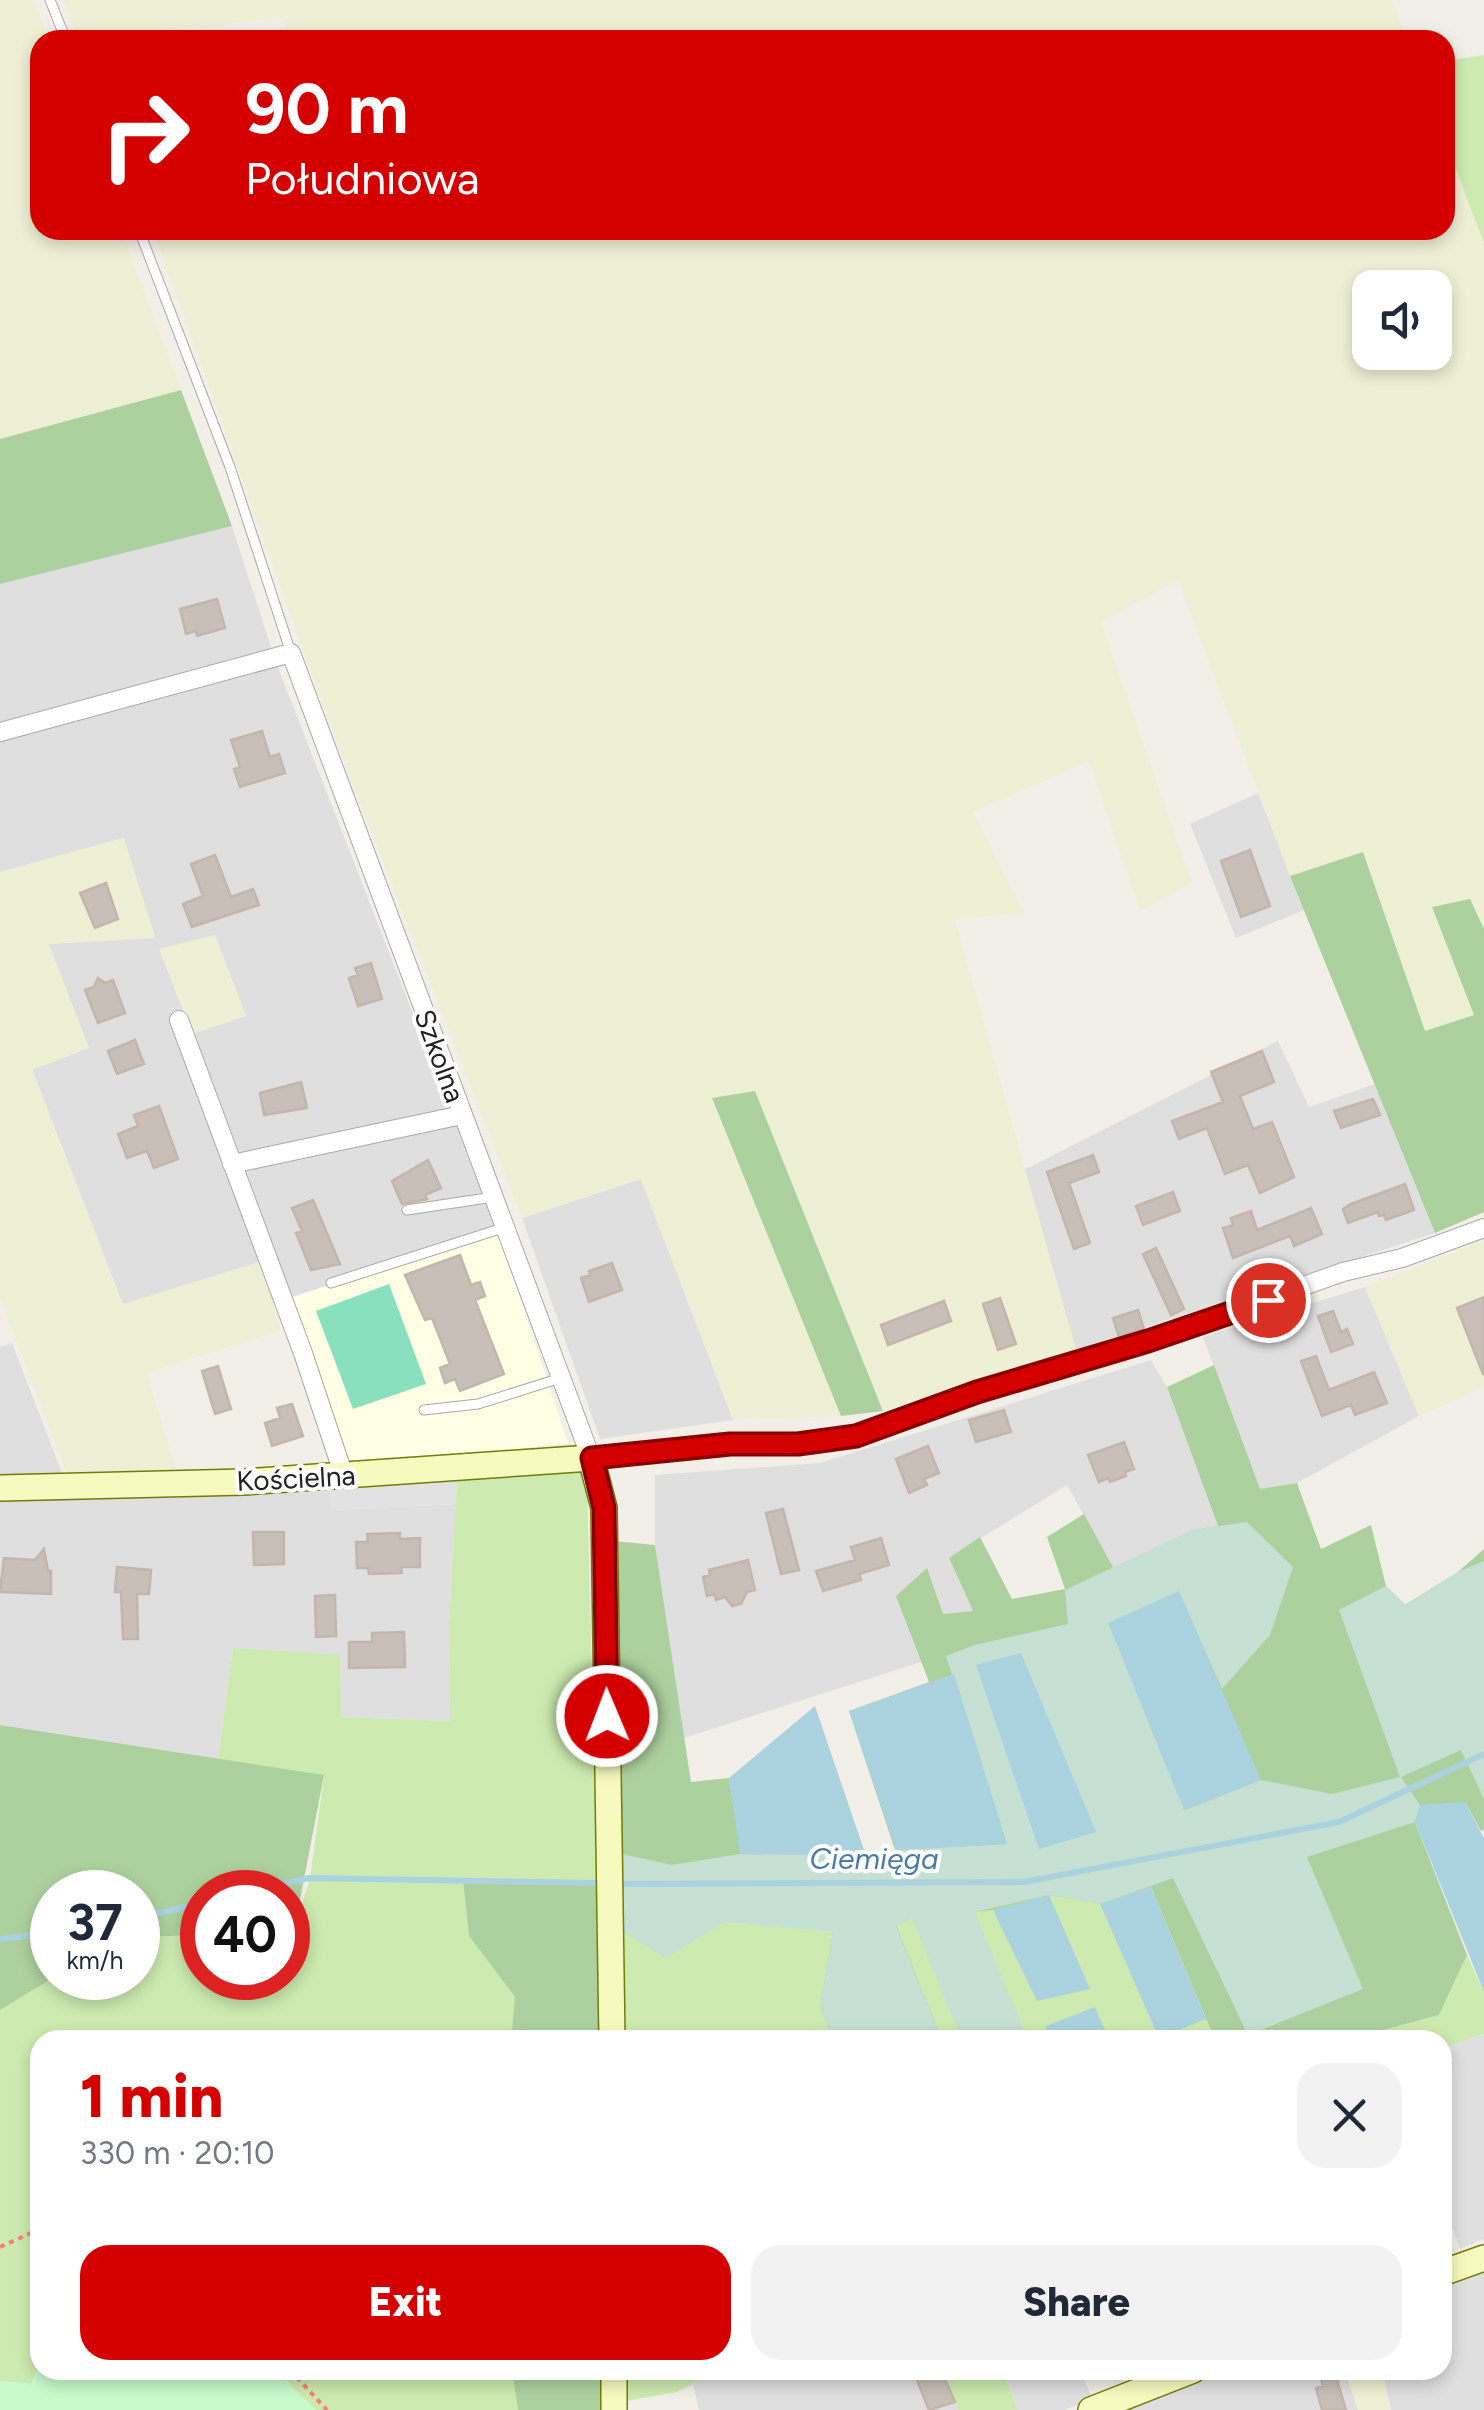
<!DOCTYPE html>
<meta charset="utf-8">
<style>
:root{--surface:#fff;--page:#f2f2f3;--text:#1f2937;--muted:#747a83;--accent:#d40000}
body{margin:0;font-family:Figtree,sans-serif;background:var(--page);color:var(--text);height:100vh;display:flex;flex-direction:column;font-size:38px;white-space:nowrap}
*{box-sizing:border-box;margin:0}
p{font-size:32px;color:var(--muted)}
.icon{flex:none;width:55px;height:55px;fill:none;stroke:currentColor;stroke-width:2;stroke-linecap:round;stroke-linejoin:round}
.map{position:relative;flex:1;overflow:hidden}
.details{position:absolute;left:30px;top:2030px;width:1422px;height:350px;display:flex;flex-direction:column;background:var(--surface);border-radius:30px;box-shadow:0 5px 15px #0003}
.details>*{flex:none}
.top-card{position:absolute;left:30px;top:30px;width:1425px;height:210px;border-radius:30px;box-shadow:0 5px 15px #0003;background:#d40000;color:#fff;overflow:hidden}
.tools{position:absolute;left:1352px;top:270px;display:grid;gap:20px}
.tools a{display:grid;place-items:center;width:100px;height:100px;border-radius:20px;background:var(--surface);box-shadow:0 5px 15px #0003;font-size:50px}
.speed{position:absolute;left:30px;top:1870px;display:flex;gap:20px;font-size:50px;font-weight:700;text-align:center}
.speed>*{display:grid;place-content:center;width:130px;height:130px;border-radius:50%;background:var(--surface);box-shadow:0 5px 15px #0003;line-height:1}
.speed small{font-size:25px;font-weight:400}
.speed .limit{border:15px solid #d22;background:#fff;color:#111}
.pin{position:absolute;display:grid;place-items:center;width:85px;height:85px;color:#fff;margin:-42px;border:5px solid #fff;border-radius:50%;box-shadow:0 2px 10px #0007}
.me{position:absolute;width:110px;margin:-55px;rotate:359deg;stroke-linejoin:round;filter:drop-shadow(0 0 8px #0008)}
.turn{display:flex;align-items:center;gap:35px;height:210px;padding:0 50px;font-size:45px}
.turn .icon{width:130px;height:130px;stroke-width:2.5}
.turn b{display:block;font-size:70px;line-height:85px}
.round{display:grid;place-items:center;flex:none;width:105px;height:105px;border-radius:30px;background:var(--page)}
.overview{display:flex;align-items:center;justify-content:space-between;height:170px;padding:0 50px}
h1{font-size:60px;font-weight:800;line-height:75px;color:var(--accent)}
.primary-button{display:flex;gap:20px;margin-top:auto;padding:20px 50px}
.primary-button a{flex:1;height:115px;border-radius:30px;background:var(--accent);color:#fff;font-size:40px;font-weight:800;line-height:115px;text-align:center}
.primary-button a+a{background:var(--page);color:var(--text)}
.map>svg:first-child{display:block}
.residential{fill:#e0dfdf}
.education{fill:#ffffe5}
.farmland{fill:#eef0d5;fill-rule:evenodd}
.grass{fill:#cdebb0}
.forest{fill:#add19e}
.wetland{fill:#c6e0d4}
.park{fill:#c8facc}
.pitch{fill:#88e0be}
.parking{fill:#e2e2e2}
.water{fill:#aad3df}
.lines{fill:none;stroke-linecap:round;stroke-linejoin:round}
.stream{stroke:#aad3df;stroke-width:6}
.building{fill:#c7bfb8;stroke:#c4b6ab;stroke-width:2.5}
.lane-casing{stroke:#a9a9a9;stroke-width:11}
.street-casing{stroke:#a9a9a9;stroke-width:20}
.secondary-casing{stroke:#707d05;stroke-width:28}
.path{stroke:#fa8072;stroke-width:4;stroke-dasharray:5 5;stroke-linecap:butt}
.lane{stroke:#fff;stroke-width:9}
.street{stroke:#fff;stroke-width:18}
.secondary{stroke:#f7fabf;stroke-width:25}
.route-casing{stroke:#8a0000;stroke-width:25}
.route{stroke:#d40000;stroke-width:18}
.labels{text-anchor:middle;stroke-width:8;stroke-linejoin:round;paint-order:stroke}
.street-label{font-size:28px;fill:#222;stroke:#fff}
.water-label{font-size:30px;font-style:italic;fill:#4a7aab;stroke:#fff}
</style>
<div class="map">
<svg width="1484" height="2410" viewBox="0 0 1484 2410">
<rect width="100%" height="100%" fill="#f2efe9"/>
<path class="residential" d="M 232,526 L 275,660 L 497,1229 L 273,1303 L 259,1263 L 123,1305 L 32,1069 L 88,1048 L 48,944 L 155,937 L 123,838 L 0,872 L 0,584 Z
M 1258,793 L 1304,910 L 1236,938 L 1190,824 Z
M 1278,1041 L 1309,1107 L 1375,1084 L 1435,1233 L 1076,1350 L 1024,1170 Z
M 641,1179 L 733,1420 L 600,1439 L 522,1218 Z
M 1365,1287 L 1419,1416 L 1297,1483 L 1260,1490 L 1203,1337 Z
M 12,1343 L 65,1481 L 0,1475 L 0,1347 Z
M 1151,1360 L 1167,1387 L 1218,1526 L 1192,1530 L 1114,1569 L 1067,1485 L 949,1558 L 973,1611 L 943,1615 L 897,1596 L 921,1662 L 684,1738 L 655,1545 L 655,1475 L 820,1463 Z
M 330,1486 L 331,1510 L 456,1504 L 449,1626 L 450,1721 L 340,1717 L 233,1649 L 218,1759 L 0,1725 L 0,1497 L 33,1501 Z
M 1484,2034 L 1484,2239 L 1460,2249 L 1443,2201 L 1443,2048 Z
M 1484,2263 L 1484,2410 L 1391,2410 L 1381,2370 L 1442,2370 L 1443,2276 Z
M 722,2370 L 942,2370 L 958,2410 L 699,2410 L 693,2384 Z
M 1002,2370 L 1079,2370 L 1093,2399 L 1064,2410 L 1018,2410 Z
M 1225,2370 L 1345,2370 L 1358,2410 L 1116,2410 Z"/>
<path class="education" d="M 497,1229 L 568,1443 L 342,1469 L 282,1301 Z"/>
<path class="farmland" d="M 0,0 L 33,0 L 49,40 L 40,40 L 40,230 L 121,230 L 181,390 L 0,439 Z
M 63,0 L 1392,0 L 1407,40 L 289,40 L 282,18 L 79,40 Z
M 1445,138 L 1484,240 L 1484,929 L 1469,899 L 1433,908 L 1474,1016 L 1425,1032 L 1363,852 L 1290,876 L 1178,581 L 1101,622 L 1192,883 L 1140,911 L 1089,761 L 973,812 L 1024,913 L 955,920 L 1076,1350 L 883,1411 L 755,1091 L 712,1099 L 841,1416 L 733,1420 L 641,1179 L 522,1218 L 330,725 L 153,230 L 1445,230 ZM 1370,288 L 1435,288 L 1435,352 L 1370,352 Z
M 124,838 L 155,938 L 49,944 L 89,1048 L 32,1070 L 123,1304 L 259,1262 L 281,1330 L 147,1373 L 178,1477 L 70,1482 L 0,1299 L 0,872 Z
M 215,935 L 246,1016 L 192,1034 L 159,949 Z
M 1484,1240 L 1484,1387 L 1419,1416 L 1365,1287 Z
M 1345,2370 L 1382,2370 L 1391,2410 L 1358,2410 Z"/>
<path class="grass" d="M 1484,55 L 1484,243 L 1445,140 L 1445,61 Z
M 570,1468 L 587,1476 L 597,1885 L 463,1881 L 469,1936 L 515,1997 L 511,2040 L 40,2040 L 40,2363 L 31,2384 L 0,2381 L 0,2010 L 53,1978 L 138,1978 L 138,1937 L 202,1935 L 202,1978 L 288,1978 L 288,1931 L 294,1931 L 310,1878 L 324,1776 L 218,1759 L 233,1648 L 340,1655 L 341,1717 L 450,1721 L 449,1626 L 457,1479 Z
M 1151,1887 L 1215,2040 L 621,2040 L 621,1930 L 666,1958 L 725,1921 L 833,1932 L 1049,1895 L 1100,1904 Z
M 1467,1955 L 1484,1992 L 1484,2034 L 1443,2048 L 1442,2040 L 1346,2040 L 1439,2015 Z
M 275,2370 L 512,2370 L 518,2410 L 316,2410 Z
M 625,2370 L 722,2370 L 677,2392 L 626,2401 Z
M 942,2370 L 1002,2370 L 1018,2410 L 958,2410 Z"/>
<path class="forest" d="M 181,390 L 232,526 L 0,584 L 0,439 Z
M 1363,852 L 1425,1031 L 1474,1015 L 1432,907 L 1470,899 L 1484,929 L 1484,1212 L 1435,1233 L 1290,876 Z
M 755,1091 L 883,1411 L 841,1416 L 712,1098 Z
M 1214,1365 L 1260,1489 L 1297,1483 L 1321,1549 L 1371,1525 L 1386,1586 L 1405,1605 L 1458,1572 L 1484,1549 L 1484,1830 L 1481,1831 L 1465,1802 L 1415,1822 L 1467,1955 L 1439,2015 L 1346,2040 L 1215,2040 L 1151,1887 L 1100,1904 L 1049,1895 L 993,1910 L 912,1918 L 896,1925 L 942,2040 L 833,2040 L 820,2007 L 833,1932 L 688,1884 L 666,1958 L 621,1930 L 613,1541 L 655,1545 L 691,1782 L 729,1778 L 741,1854 L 866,1856 L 895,1850 L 849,1711 L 929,1682 L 896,1596 L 927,1568 L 943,1614 L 973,1611 L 949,1558 L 980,1537 L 1012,1599 L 1065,1589 L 1047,1537 L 1084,1514 L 1114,1569 L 1192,1530 L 1218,1526 L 1167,1387 Z
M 0,1725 L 324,1775 L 294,1931 L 288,1931 L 288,1892 L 202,1892 L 202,1935 L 138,1937 L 138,1892 L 52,1892 L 53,1978 L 0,2010 Z
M 463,1881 L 597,1885 L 603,2040 L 511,2040 L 515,1997 L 469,1936 Z
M 512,2370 L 604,2370 L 604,2410 L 518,2410 Z"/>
<path class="wetland" d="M 1247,1522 L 1293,1567 L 1270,1635 L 1222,1689 L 1179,1592 L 1185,1810 L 1261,1780 L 1332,1794 L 1400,1777 L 1339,1610 L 1386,1586 L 1406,1605 L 1458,1572 L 1484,1561 L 1484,1799 L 1461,1750 L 1401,1777 L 1420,1805 L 1415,1822 L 1307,1857 L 1363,1989 L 1248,2035 L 1173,1878 L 1100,1904 L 1049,1895 L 975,1912 L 1028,2040 L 962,2040 L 912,1918 L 896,1926 L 942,2040 L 833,2040 L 820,2007 L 833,1932 L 725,1922 L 666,1958 L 621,1930 L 622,1854 L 672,1865 L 740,1854 L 866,1856 L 896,1850 L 1007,1844 L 946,1656 L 975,1645 L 1068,1624 L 1065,1590 L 1192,1530 Z"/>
<path class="park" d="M 40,2363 L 40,2370 L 275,2370 L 316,2410 L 0,2410 L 0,2381 L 31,2384 Z"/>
<path class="pitch" d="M 389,1284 L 426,1384 L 353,1409 L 316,1311 Z"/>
<path class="parking" d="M 457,1479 L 456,1504 L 331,1510 L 330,1486 Z"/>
<path class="water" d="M 1179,1591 L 1261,1780 L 1184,1810 L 1108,1623 Z
M 1021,1653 L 1096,1832 L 1039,1849 L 976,1665 Z
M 954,1674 L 1007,1844 L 896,1850 L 849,1711 Z
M 815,1706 L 866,1856 L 740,1854 L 729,1778 Z
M 1465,1802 L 1484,1838 L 1484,1992 L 1415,1822 L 1420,1805 Z
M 1151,1887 L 1206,2019 L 1159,2038 L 1100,1904 Z
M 1049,1895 L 1090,1989 L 1037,2001 L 993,1910 Z
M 1095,2007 L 1109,2040 L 1051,2040 L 1046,2026 Z"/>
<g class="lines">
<path class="stream" d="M 616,1884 L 1024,1882 L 1339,1822 L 1484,1754
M 246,1892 L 310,1878 L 603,1883
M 138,1918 L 202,1903
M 0,1939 L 52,1933"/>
</g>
<path class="building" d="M 217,599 L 225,628 L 197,636 L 196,631 L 186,634 L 180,609 Z
M 262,731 L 270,757 L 279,754 L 285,773 L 240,787 L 234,769 L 240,767 L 231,740 Z
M 1250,850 L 1270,906 L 1241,917 L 1221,861 Z
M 215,855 L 231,897 L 253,889 L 259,905 L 192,927 L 183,904 L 203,896 L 191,864 Z
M 106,883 L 118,919 L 95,928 L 80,893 Z
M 371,963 L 382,999 L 358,1006 L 349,978 L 358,975 L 355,968 Z
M 98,978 L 105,983 L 113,980 L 125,1013 L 98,1023 L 85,990 L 94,987 Z
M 135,1040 L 144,1064 L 117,1074 L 108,1051 Z
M 1262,1051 L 1274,1082 L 1240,1096 L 1253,1129 L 1272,1122 L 1294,1177 L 1260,1193 L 1248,1165 L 1225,1174 L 1207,1128 L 1179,1139 L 1172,1121 L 1223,1102 L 1211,1072 Z
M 301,1082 L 307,1108 L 264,1115 L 260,1093 Z
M 1373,1099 L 1380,1115 L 1341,1128 L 1334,1111 Z
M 159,1106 L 178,1159 L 154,1168 L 147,1151 L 127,1158 L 118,1134 L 138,1126 L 134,1115 Z
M 1093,1155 L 1099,1172 L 1069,1183 L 1090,1243 L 1074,1249 L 1047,1172 Z
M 428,1160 L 441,1188 L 425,1195 L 427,1199 L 402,1204 L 392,1181 Z
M 1405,1184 L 1414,1210 L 1386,1220 L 1384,1215 L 1379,1216 L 1378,1212 L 1348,1223 L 1343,1209 L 1351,1204 Z
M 1173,1192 L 1180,1211 L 1143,1225 L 1136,1206 Z
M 313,1200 L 340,1264 L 311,1270 L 296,1233 L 302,1231 L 292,1208 Z
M 1311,1208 L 1322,1234 L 1294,1246 L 1290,1236 L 1233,1258 L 1223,1228 L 1233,1225 L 1231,1218 L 1251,1211 L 1257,1230 Z
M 1156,1248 L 1184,1309 L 1171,1315 L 1143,1254 Z
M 460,1255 L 471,1285 L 480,1282 L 485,1296 L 475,1300 L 504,1374 L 460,1391 L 455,1379 L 445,1383 L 440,1368 L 450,1364 L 432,1318 L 425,1320 L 405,1275 Z
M 612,1263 L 622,1290 L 589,1302 L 581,1278 L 590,1275 L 589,1271 Z
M 1484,1297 L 1484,1374 L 1483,1374 L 1457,1308 Z
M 1000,1298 L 1016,1344 L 998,1350 L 983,1304 Z
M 944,1301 L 951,1321 L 888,1345 L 881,1325 Z
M 1138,1310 L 1144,1329 L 1119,1337 L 1113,1318 Z
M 1333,1311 L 1341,1332 L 1347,1329 L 1353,1344 L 1331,1352 L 1318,1316 Z
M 1316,1356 L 1329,1390 L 1374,1372 L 1387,1403 L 1355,1415 L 1351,1405 L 1322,1416 L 1301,1361 Z
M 218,1366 L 231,1409 L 215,1414 L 202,1371 Z
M 292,1404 L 303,1436 L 272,1446 L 265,1423 L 280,1418 L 277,1408 Z
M 1004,1410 L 1011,1432 L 976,1442 L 969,1420 Z
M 1124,1442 L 1134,1469 L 1125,1472 L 1126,1476 L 1110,1482 L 1108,1478 L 1099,1482 L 1088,1455 Z
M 928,1446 L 939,1473 L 924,1479 L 927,1485 L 909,1493 L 896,1459 Z
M 783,1509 L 799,1570 L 781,1574 L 766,1513 Z
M 253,1532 L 284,1532 L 284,1564 L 254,1565 Z
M 400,1533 L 400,1539 L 420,1538 L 420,1567 L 401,1567 L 402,1573 L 369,1574 L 368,1568 L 357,1568 L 356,1542 L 368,1542 L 367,1534 Z
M 881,1538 L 889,1565 L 859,1574 L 861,1580 L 823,1591 L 816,1571 L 855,1560 L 851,1547 Z
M 44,1549 L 48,1571 L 51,1571 L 51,1594 L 0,1592 L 4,1558 L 35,1560 Z
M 748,1560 L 755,1590 L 747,1592 L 741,1604 L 732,1606 L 725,1597 L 716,1600 L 714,1594 L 707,1596 L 703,1577 L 710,1575 L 709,1570 Z
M 117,1567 L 151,1570 L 149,1594 L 137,1594 L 138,1639 L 123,1639 L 121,1592 L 115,1592 Z
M 335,1595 L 336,1636 L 316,1637 L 315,1596 Z
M 404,1632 L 405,1667 L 349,1668 L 349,1642 L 372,1642 L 372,1633 Z
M 935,2370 L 941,2370 L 955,2402 L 929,2410 L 916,2378 Z
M 1318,2370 L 1334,2370 L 1346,2410 L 1322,2410 L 1316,2388 L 1323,2386 Z"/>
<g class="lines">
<g class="lane-casing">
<path id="lane" d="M 50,0 L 66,40
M 139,230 L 230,467 L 291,653
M 407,1210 L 494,1197
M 331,1283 L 506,1227
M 424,1410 L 478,1404 L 561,1378"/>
</g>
<g class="street-casing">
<path id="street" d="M 0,732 L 291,653 L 591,1458 L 730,1443 L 798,1444 L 856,1436 L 977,1392 L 1148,1341 L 1343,1272 L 1402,1258 L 1484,1228
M 179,1020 L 303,1353 L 344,1476
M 232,1164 L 462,1115"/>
</g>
<g class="secondary-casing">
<path id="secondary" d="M 0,1488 L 244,1482 L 591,1458 L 604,1508 L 612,2040
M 1442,2273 L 1484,2258
M 614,2410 L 614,2370
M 1091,2410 L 1193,2370"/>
</g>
<path class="path" d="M 0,2247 L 40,2229
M 290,2370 L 327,2410"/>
<use href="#lane" class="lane"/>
<use href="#street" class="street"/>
<use href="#secondary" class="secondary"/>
</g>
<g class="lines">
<g class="route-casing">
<path id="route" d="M 607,1716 L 604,1508 L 592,1458 L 730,1444 L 798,1444 L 856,1436 L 977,1392 L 1148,1341 L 1268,1300"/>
</g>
<use href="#route" class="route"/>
</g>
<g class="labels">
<g class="street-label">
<text transform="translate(440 1056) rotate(70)" y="10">Szkolna</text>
<text transform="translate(296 1478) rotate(-3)" y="10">Kościelna</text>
</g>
<g class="water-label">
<text x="874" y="1869">Ciemięga</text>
</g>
</g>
</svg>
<div class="tools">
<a><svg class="icon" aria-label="sound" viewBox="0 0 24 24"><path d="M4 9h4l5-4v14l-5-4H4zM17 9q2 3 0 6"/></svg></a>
</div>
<div class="speed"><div>37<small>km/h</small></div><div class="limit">40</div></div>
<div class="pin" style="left:1268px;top:1300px;background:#d93025"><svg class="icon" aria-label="arrive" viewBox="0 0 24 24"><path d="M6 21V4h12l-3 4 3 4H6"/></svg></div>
<svg class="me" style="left:607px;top:1716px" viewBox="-20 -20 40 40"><circle r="17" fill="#d40000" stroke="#fff" stroke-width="3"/><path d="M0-11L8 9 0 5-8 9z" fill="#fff"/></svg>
<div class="top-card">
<div class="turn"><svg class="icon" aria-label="right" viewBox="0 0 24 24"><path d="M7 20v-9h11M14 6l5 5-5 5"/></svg><div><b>90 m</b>Południowa</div></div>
</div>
<section class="details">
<div class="overview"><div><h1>1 min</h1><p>330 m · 20:10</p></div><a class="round"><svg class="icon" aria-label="close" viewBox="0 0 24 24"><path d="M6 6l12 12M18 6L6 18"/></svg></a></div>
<div class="primary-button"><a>Exit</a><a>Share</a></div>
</section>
</div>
